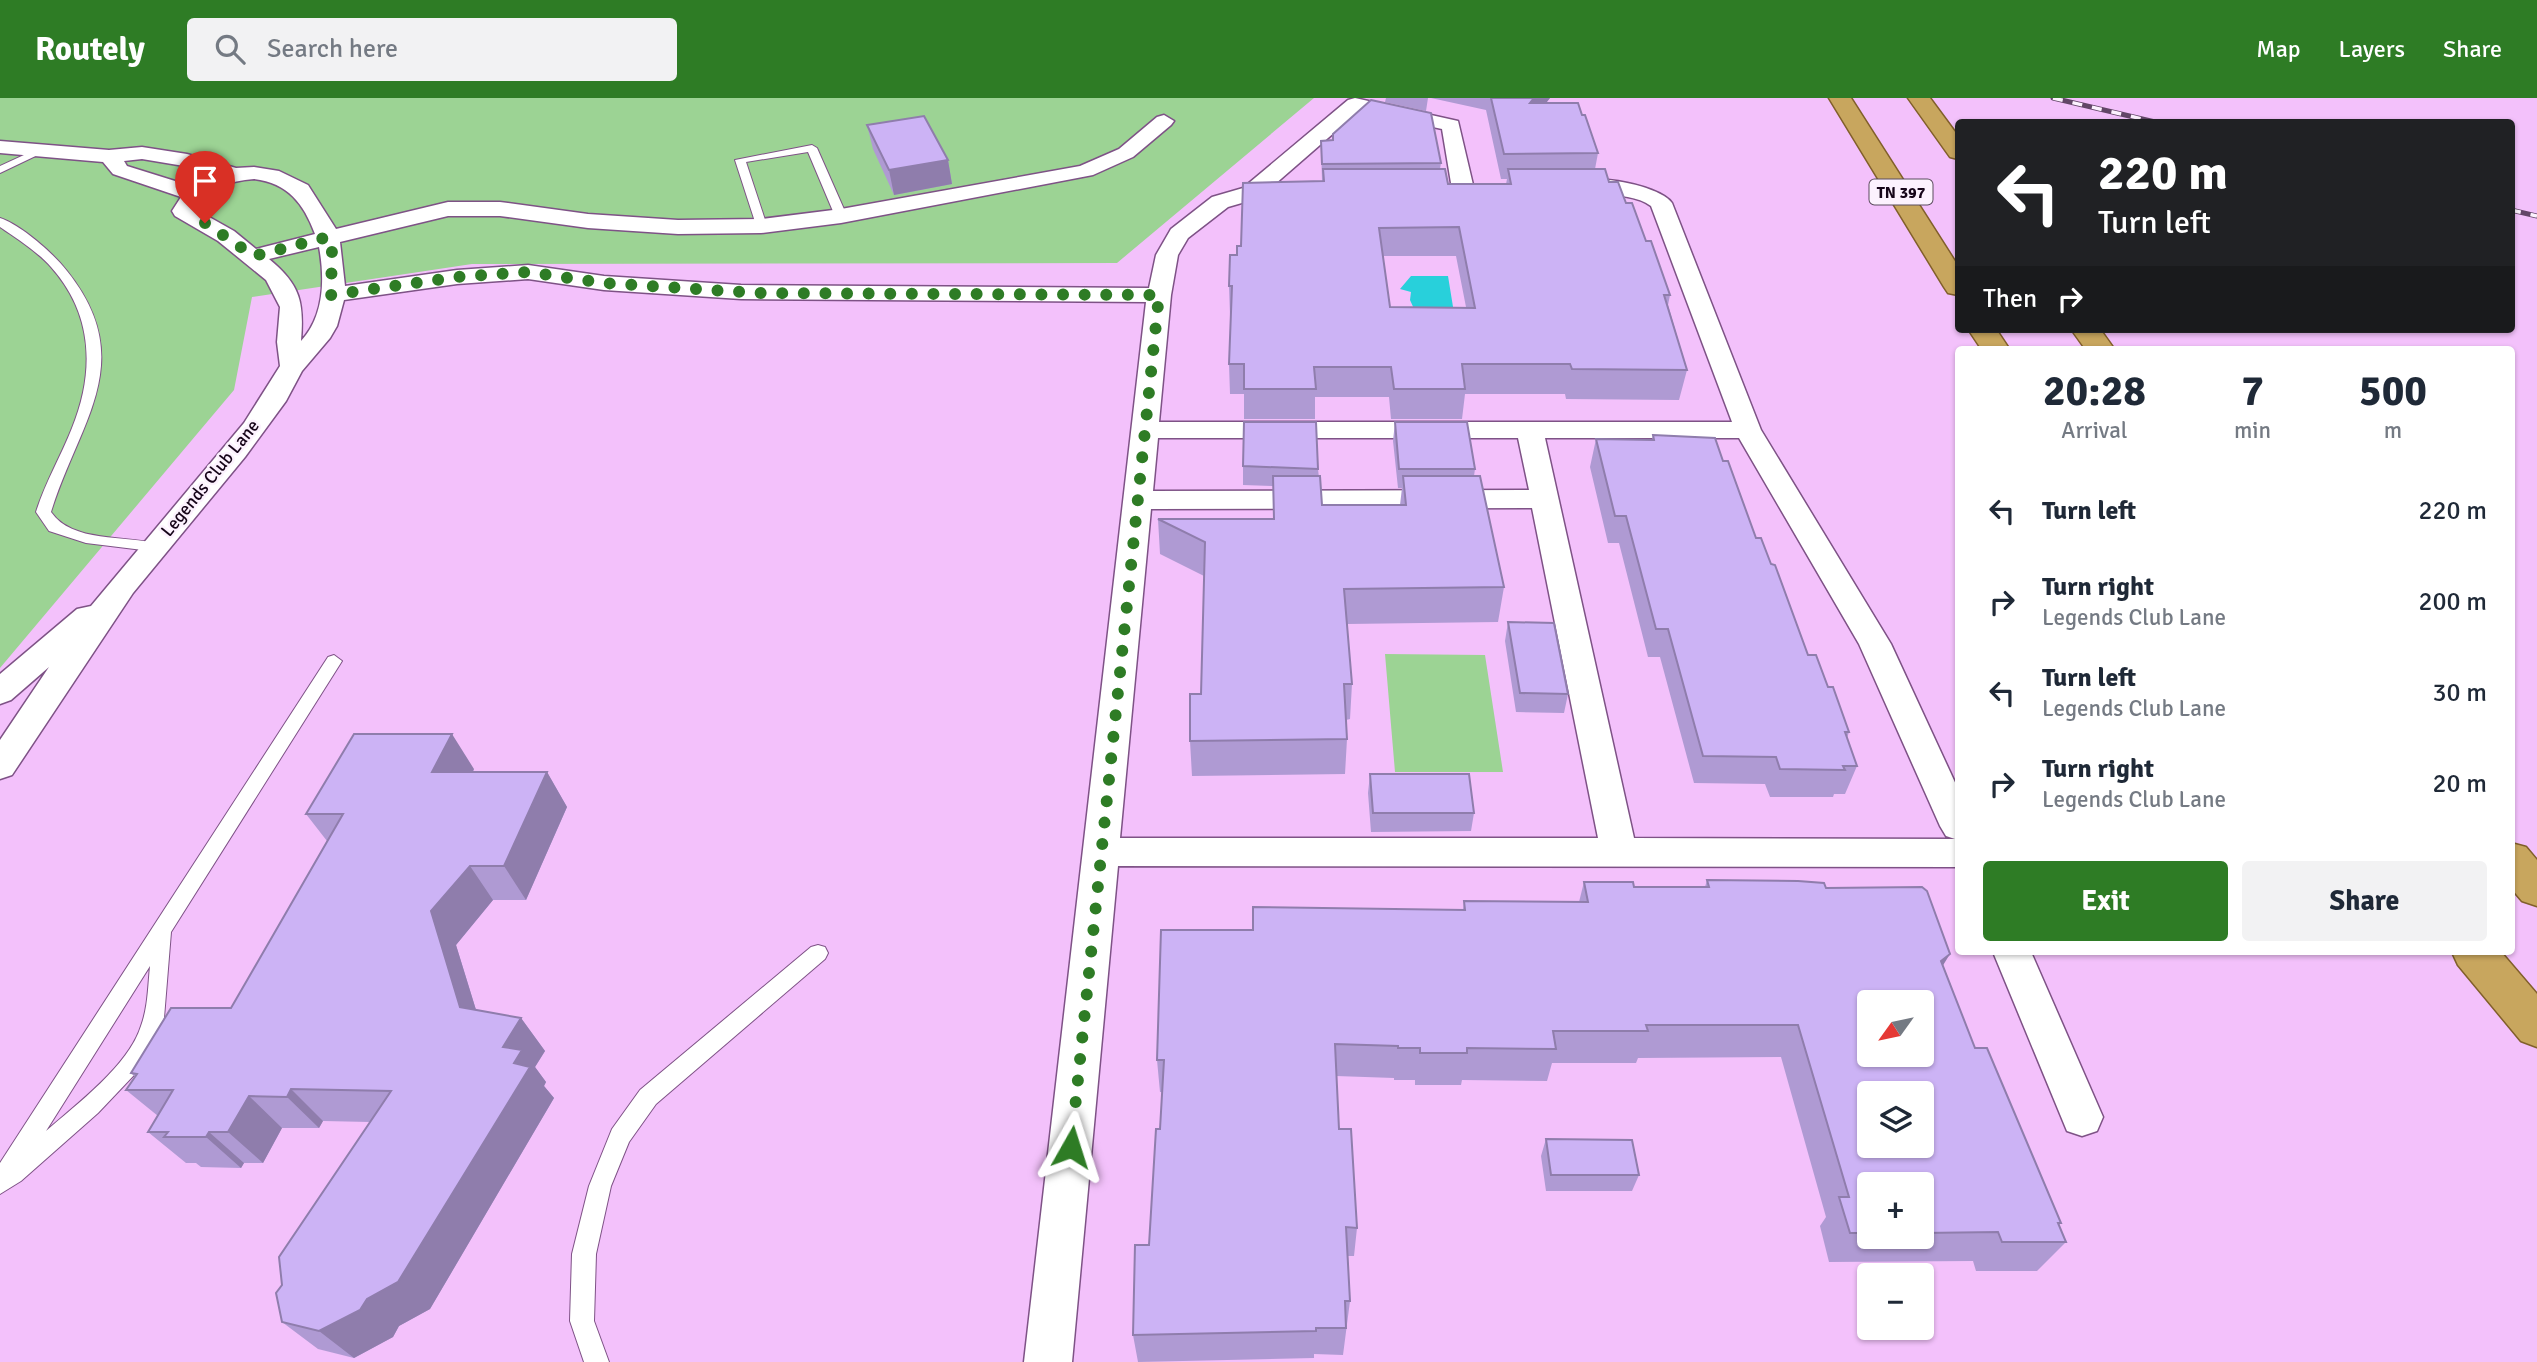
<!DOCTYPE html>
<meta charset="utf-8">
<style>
:root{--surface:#fff;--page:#f2f2f3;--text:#1f2937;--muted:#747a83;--accent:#2e7c25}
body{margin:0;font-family:Signika,sans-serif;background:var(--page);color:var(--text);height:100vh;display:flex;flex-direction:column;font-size:26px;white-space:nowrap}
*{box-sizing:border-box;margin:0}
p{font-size:23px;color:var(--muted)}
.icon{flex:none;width:38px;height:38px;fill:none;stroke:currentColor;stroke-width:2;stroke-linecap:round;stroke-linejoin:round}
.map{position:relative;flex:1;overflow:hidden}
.sheet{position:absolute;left:1955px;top:248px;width:560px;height:609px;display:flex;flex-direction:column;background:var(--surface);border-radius:7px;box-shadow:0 2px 5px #0004}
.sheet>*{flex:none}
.banner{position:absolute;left:1955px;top:21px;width:560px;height:214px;border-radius:7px;box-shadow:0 2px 5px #0004;background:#202124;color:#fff;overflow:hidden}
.needle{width:46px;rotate:237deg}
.tools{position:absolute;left:1857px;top:892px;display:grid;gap:14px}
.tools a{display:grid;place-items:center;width:77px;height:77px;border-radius:7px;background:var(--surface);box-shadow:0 2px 5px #0004;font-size:35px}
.pin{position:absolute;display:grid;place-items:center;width:60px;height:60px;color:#fff;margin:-72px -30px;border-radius:50% 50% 50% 0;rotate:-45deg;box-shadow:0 0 7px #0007}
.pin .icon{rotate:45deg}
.me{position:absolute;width:77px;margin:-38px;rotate:6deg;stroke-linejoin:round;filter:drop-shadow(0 0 5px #0008)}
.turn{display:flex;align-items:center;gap:24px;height:147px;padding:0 28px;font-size:32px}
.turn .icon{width:91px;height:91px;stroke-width:2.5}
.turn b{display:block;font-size:49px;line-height:60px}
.then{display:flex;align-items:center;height:66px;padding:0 28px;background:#0003;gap:14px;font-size:26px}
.eta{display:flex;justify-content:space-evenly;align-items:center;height:119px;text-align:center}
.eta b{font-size:42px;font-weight:700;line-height:49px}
.button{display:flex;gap:14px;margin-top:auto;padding:14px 28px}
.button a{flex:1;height:80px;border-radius:7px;background:var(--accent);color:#fff;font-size:28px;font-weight:700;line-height:80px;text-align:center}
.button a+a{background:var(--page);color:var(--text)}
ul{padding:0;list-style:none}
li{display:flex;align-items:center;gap:21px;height:91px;padding:0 28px}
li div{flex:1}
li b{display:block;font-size:26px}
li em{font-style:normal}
header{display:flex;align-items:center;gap:42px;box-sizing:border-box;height:98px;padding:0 35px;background:var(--accent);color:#fff}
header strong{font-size:33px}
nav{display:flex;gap:38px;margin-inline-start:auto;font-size:24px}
.search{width:490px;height:63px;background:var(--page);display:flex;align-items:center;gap:18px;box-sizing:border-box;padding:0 24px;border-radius:7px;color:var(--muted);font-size:26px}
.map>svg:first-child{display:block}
.green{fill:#9cd394}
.water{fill:#28d0db}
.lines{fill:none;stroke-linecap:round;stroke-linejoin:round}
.service-casing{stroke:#7e5286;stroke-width:2}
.minor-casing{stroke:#7e5286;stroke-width:3}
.trunk-casing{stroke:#815f2b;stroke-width:3}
.service{fill:#fff;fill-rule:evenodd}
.minor{fill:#fff;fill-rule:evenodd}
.trunk{fill:#c8a65e;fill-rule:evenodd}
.rail-casing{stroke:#624667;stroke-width:5}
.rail{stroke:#fcf2fe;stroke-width:3.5;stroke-dasharray:10;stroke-linecap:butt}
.wall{fill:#af9ad3;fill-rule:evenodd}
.shaded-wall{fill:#8f7dac}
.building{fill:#ccb3f5;stroke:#8f7dac;stroke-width:2;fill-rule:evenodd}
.route{stroke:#2e7c25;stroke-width:12;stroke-dasharray:0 21.6}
.labels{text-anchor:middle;stroke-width:5;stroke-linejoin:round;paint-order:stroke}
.shield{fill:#fcf2fe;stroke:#5b4c5e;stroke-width:2}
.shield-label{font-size:16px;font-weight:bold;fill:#160519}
.street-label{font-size:18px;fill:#160519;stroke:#fcf2fe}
</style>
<header>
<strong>Routely</strong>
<div class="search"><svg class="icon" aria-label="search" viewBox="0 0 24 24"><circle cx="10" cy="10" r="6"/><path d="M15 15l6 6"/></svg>Search here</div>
<nav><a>Map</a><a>Layers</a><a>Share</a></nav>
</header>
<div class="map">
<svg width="2537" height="1264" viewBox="0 0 2537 1264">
<rect width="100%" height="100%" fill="#f3c1fb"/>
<path class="green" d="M 0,0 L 1314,0 L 1117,165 L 472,166 L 252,199 L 234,292 L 0,570 Z
M 1385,556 L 1485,557 L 1503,674 L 1395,674 Z"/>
<path class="water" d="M 1411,178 L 1448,178 L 1454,215 L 1415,213 L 1410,202 L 1411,194 L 1400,191 Z"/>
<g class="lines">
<g class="service-casing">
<path id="service" d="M 812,47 L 817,50 L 847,118 L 841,121 L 835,118 L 808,54 L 746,64 L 767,128 L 757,130 L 735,62 Z
M 37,51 L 46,53 L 0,75 L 0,68 Z
M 0,120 C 21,127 53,155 67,173 C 140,264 78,325 51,414 C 72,445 125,437 159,446 L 162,450 L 159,454 L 86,445 L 49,433 L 36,414 C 45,385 61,358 72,330 C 95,273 93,216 51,169 C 37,153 17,141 0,129 Z
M 334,557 L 342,563 L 171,834 L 164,920 L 149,957 L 135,976 L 98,1015 L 21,1083 L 0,1096 L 0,1065 L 328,559 ZM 150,868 C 148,888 148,909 141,928 C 129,967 76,1007 46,1033 Z
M 818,847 L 825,849 L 828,855 L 825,861 L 656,1006 L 629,1044 L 611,1088 L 596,1156 L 594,1223 L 609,1264 L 584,1264 L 570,1223 L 572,1156 L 589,1088 L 612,1031 L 640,992 L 811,849 Z"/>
</g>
<g class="minor-casing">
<path id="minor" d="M 1355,0 L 1458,23 L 1474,91 L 1463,97 L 1452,91 L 1442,31 L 1359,13 L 1259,100 L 1228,109 L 1188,140 L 1178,157 L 1171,197 L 1159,324 L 1732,324 L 1651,108 C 1625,89 1574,103 1564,90 C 1578,71 1659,86 1672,105 L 1761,332 L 1891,546 L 1958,691 L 1958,769 L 1118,768 L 1072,1264 L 1024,1264 L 1146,204 L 741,201 L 604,192 L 528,181 L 457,186 L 344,202 L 337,228 L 330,240 L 302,273 L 286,303 L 245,359 L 133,495 L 12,677 L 0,681 L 0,642 L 49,569 L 11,602 L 0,606 L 0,576 L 77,511 L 91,508 L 244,325 L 280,268 L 277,244 L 280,209 L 266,182 L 218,143 L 175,118 L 172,113 L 181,99 L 113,76 L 103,64 L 0,55 L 0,43 L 109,52 L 142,49 L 187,56 L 236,70 L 254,69 L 279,73 L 308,87 L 336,131 L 448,104 L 500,104 L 588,116 L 678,122 L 761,121 L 841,111 L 1080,68 L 1119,51 L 1157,19 L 1164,17 L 1174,23 L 1171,27 L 1133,59 L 1093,77 L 841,125 L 761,135 L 678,136 L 588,130 L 500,118 L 448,118 L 340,144 L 345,188 L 457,172 L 528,167 L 604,178 L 741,187 L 1149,190 L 1156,157 L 1171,131 L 1212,99 L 1243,90 L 1348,2 ZM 142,61 L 184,68 L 212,76 L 191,88 L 127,68 L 124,63 ZM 254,81 C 288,85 304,106 315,136 L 256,151 L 234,133 L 195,111 C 208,89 230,83 254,81 ZM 319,149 C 325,181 324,218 301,243 C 304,205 301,187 269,161 ZM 1158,340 L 1518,340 L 1529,392 L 1153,393 ZM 1545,340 L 1739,340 L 1859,546 L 1940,728 L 1946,738 L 1955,741 L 1634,740 ZM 1532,410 L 1598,740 L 1120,740 L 1151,411 Z
M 1993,854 L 2031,854 L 2103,1019 L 2097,1033 L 2082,1038 L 2067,1033 Z"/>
</g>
<g class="trunk-casing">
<path id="trunk" d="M 1829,0 L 1851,0 L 1958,168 L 1958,197 L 1948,195 L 1944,189 Z
M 1908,0 L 1930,0 L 1958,38 L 1958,61 L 1950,59 Z
M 1968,231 L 1996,231 L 2010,252 L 1982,252 Z
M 2071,231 L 2100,231 L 2115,252 L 2086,252 Z
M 2511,745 L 2526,749 L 2537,762 L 2537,808 L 2522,803 L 2511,790 Z
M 2452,854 L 2501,854 L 2537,896 L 2537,949 L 2521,943 L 2458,867 Z"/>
</g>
<use href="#service" class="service"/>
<use href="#minor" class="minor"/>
<use href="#trunk" class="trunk"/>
<g class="rail-casing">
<path id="rail" d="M 2053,0 L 2155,24
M 2511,112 L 2537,118"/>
</g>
<use href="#rail" class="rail"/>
</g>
<path class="wall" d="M 1386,0 L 1428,0 L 1426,13 L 1385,4 Z
M 1431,0 L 1550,0 L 1546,5 L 1582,17 L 1598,55 L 1595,71 L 1609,84 L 1626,105 L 1646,143 L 1670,197 L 1668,207 L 1687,272 L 1679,302 L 1566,301 L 1565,296 L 1465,296 L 1462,321 L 1391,321 L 1389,299 L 1315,299 L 1315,321 L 1244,321 L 1244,296 L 1230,296 L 1229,266 L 1231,217 L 1230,217 L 1229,188 L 1237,157 L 1241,148 L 1322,83 L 1321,43 L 1332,42 L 1333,36 L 1441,65 L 1440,71 L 1448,86 L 1506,86 L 1507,81 L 1501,81 L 1486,12 ZM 1383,158 L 1456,158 L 1466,209 L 1390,209 Z
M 867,27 L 948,62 L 952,86 L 894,97 L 873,51 Z
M 1395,324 L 1475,371 L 1474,378 L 1504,489 L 1498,524 L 1347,526 L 1352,586 L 1350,621 L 1346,622 L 1347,641 L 1345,676 L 1192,678 L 1190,643 L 1201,596 L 1204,478 L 1160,456 L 1158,421 L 1273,421 L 1273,388 L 1243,387 L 1243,368 L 1318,371 L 1322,407 L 1400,407 L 1402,390 L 1398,390 L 1393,343 Z
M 1653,337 L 1723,363 L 1756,440 L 1771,466 L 1808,557 L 1828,589 L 1849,634 L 1847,640 L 1857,668 L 1845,696 L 1834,696 L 1833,699 L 1770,699 L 1765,686 L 1694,685 L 1660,559 L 1648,559 L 1619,445 L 1608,445 L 1590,369 L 1596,341 L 1652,342 Z
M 1508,524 L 1568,596 L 1564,615 L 1516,614 L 1505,543 Z
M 474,671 L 473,674 L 547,674 L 567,709 L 526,802 L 493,802 L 456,847 L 476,912 L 521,920 L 545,953 L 535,969 L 546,984 L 544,988 L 554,1000 L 430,1211 L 399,1228 L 393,1239 L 354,1260 L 318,1251 L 282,1224 L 282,1187 L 370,1024 L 323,1023 L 319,1030 L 282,1030 L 263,1065 L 244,1065 L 241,1070 L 201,1069 L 196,1065 L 186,1065 L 148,1034 L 158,1018 L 126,992 L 135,979 L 131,975 L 231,910 L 327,743 L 306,716 Z
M 1370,676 L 1474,715 L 1471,733 L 1371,734 L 1368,695 Z
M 1707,782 L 1826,790 L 1943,867 L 1975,950 L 2061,1125 L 2059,1127 L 2066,1144 L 2037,1173 L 1976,1173 L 1973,1163 L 1829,1164 L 1820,1128 L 1826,1119 L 1781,959 L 1638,960 L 1636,965 L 1552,965 L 1547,983 L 1462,982 L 1461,987 L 1415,987 L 1415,982 L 1394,982 L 1394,980 L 1336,978 L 1339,1031 L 1357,1130 L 1354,1158 L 1348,1158 L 1350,1203 L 1343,1257 L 1314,1256 L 1314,1260 L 1138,1264 L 1133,1237 L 1149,1147 L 1160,1031 L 1162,994 L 1160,994 L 1157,962 L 1253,832 L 1463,812 L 1464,803 L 1579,804 L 1584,784 L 1634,789 L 1705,789 ZM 1869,1087 L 1922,1087 L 1922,1139 L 1869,1139 Z
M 1546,1041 L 1639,1077 L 1632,1093 L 1546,1093 L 1541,1058 Z"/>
<path class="shaded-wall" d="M 1534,0 L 1550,0 L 1527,29 L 1530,5 Z
M 948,62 L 952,86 L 894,97 L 889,72 Z
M 452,636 L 474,671 L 455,709 L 432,674 Z
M 547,674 L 567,709 L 526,802 L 504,768 Z
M 470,768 L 493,802 L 456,847 L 485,941 L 460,909 L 431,813 Z
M 1950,856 L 1929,890 L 1941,863 Z
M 521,920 L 545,953 L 535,969 L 546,984 L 544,988 L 554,1000 L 430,1211 L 399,1228 L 393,1239 L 354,1260 L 319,1233 Z
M 291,991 L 323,1023 L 319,1030 L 287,999 Z
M 249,998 L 282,1030 L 263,1065 L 228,1034 Z
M 209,1034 L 244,1065 L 241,1070 L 206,1039 Z"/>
<path class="building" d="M 1491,0 L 1534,0 L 1530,5 L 1578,5 L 1582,17 L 1585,17 L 1598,55 L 1504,56 Z
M 1371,2 L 1431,15 L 1441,65 L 1322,66 L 1321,43 L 1333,42 L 1333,36 Z
M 924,18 L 948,62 L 889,72 L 867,27 Z
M 1323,71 L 1445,71 L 1448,86 L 1511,86 L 1508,71 L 1605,71 L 1609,84 L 1618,84 L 1626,105 L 1632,105 L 1646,143 L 1651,143 L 1670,197 L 1664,197 L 1687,272 L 1572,271 L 1570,266 L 1462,266 L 1465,291 L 1394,291 L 1391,269 L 1314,269 L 1316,291 L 1244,291 L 1244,266 L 1229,266 L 1232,188 L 1229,188 L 1230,157 L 1237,157 L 1237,148 L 1241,148 L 1243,85 L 1324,83 ZM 1459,129 L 1475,210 L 1390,209 L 1379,130 Z
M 1244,324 L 1316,324 L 1318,371 L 1243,368 Z
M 1395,324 L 1467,324 L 1475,371 L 1399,371 Z
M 1653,337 L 1715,340 L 1723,363 L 1728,363 L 1756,440 L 1761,440 L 1771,466 L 1775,467 L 1808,557 L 1816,557 L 1828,589 L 1833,589 L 1849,634 L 1845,634 L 1857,668 L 1843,668 L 1845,672 L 1780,671 L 1776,659 L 1703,658 L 1668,531 L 1656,531 L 1626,418 L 1615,418 L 1596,341 L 1654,342 Z
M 1273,378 L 1320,378 L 1322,407 L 1406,407 L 1403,378 L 1480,378 L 1504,489 L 1344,491 L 1352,586 L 1344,586 L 1347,641 L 1190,643 L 1190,596 L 1201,596 L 1205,444 L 1158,421 L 1274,421 Z
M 1508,524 L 1554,525 L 1568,596 L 1520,595 Z
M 354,636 L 452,636 L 432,674 L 547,674 L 504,768 L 470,768 L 431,813 L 460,909 L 521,920 L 503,949 L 522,952 L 514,965 L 530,969 L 398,1184 L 367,1201 L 360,1212 L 319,1233 L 282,1224 L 276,1195 L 282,1187 L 279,1159 L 391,993 L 291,991 L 287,999 L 249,998 L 228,1034 L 209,1034 L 206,1039 L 164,1039 L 168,1034 L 148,1034 L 173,992 L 126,992 L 137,976 L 131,975 L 171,910 L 231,910 L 343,716 L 306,716 Z
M 1370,676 L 1469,676 L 1474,715 L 1373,715 Z
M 1707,782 L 1798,783 L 1824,785 L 1826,790 L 1922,789 L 1927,793 L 1950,856 L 1941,863 L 1975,950 L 1987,950 L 2061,1125 L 2058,1125 L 2066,1144 L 2002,1144 L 1998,1134 L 1922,1135 L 1922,1087 L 1869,1087 L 1869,1135 L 1850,1135 L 1839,1099 L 1849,1099 L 1798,927 L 1646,927 L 1648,933 L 1553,933 L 1556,951 L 1467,950 L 1467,955 L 1420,955 L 1420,950 L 1398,950 L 1398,948 L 1335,946 L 1339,1031 L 1351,1031 L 1357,1130 L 1346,1129 L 1350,1203 L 1345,1203 L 1346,1230 L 1316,1230 L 1316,1233 L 1133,1237 L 1135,1147 L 1149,1147 L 1156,1031 L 1160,1031 L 1164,962 L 1157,962 L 1161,832 L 1253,832 L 1253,809 L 1465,812 L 1464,803 L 1588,804 L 1584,784 L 1633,784 L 1634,789 L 1709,789 ZM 1869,905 L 1922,905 L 1922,957 L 1869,957 ZM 1869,996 L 1922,996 L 1922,1048 L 1869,1048 Z
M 1546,1041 L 1632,1042 L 1639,1077 L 1551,1077 Z"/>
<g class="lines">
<path class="route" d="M 205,125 L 254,158 L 328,139 L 332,150 L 331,197 L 457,179 L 528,174 L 604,185 L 757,195 L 1159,197 L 1071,1049"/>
</g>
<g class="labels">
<rect class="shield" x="1869.5" y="81.5" width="63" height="25" rx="5"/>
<g class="shield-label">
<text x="1901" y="100">TN 397</text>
</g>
<g class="street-label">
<text transform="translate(210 380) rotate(-51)" y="6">Legends Club Lane</text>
</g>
</g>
</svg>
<div class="tools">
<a><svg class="needle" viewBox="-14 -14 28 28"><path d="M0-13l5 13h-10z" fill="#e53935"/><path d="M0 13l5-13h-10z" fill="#747a83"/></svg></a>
<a><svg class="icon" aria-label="layers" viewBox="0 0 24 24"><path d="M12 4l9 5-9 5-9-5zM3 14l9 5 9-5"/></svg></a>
<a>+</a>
<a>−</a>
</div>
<div class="pin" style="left:205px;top:125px;background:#d93025"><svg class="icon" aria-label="arrive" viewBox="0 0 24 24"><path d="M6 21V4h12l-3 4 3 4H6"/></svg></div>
<svg class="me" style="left:1071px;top:1049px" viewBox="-20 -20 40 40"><path d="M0-17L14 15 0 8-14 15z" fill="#2e7c25" stroke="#fff" stroke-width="4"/></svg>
<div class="banner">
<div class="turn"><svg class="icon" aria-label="left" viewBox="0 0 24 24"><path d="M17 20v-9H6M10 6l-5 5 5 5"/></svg><div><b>220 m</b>Turn left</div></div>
<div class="then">Then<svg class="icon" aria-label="right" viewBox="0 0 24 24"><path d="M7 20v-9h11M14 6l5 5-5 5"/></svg></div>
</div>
<section class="sheet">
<div class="eta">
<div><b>20:28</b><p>Arrival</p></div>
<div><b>7</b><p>min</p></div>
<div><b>500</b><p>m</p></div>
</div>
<ul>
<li><svg class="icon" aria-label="left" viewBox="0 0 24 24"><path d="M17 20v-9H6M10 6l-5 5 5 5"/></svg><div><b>Turn left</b></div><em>220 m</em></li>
<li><svg class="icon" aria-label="right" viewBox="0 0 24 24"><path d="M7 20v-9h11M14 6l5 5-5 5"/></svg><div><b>Turn right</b><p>Legends Club Lane</p></div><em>200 m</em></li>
<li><svg class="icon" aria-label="left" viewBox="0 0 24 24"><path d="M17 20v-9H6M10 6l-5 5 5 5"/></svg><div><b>Turn left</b><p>Legends Club Lane</p></div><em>30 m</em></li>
<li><svg class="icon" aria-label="right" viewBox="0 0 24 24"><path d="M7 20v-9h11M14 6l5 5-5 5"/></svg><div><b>Turn right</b><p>Legends Club Lane</p></div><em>20 m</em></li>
</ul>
<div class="button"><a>Exit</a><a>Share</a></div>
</section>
</div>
